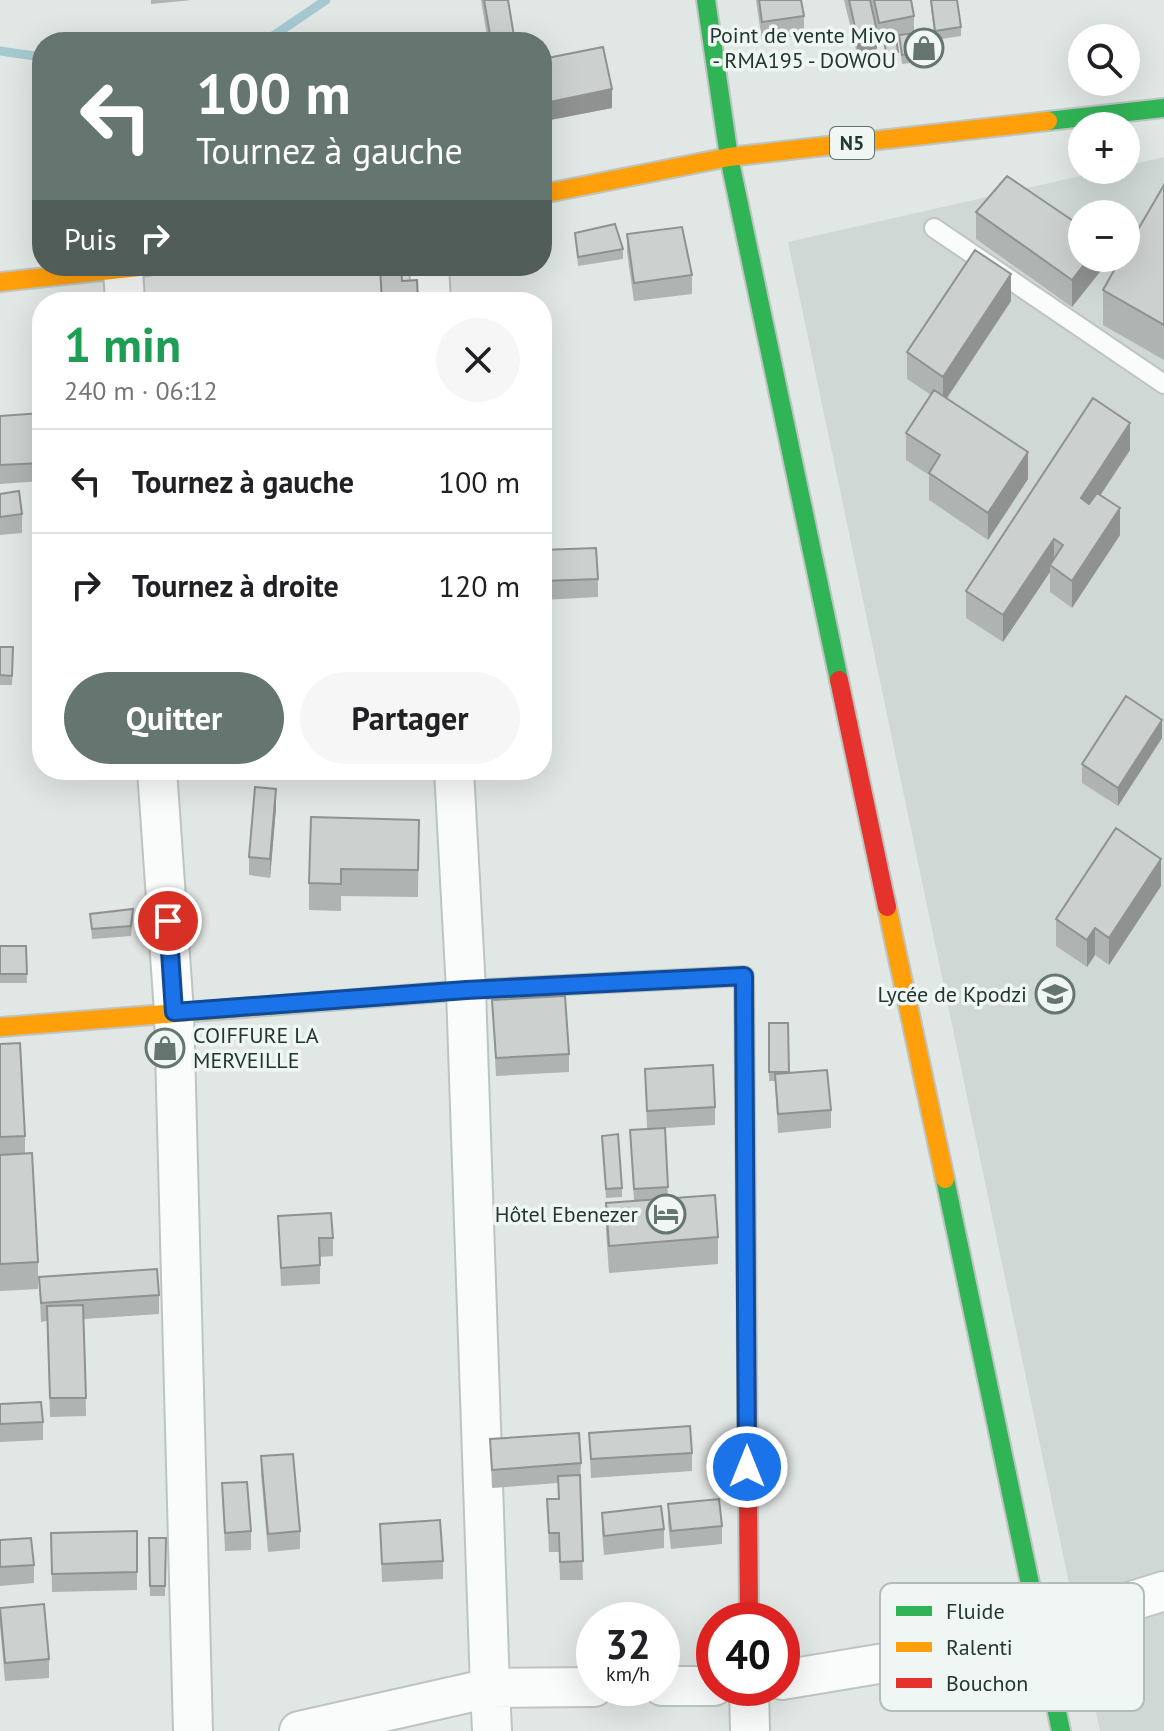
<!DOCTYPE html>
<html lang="fr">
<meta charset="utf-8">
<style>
:root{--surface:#fff;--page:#f6f6f6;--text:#202124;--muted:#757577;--line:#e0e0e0;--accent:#657570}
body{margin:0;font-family:"PT Sans",sans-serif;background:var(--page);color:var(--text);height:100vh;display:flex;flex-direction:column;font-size:30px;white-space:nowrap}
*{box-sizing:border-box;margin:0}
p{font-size:26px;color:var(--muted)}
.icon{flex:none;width:44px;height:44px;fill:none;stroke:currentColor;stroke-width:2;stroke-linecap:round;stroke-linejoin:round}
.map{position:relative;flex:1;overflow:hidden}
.side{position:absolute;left:32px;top:292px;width:520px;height:488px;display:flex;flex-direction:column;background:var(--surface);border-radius:32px;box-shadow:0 8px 32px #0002}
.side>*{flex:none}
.top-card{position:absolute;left:32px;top:32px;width:520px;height:244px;border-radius:32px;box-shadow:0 8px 32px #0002;background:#657570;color:#fff;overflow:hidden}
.buttons{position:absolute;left:1068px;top:24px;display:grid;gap:16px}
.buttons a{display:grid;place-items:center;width:72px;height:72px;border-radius:50%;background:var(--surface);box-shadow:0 8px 32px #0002;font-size:40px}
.speed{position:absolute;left:576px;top:1602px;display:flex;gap:16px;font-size:40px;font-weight:700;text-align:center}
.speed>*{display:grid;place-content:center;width:104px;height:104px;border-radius:50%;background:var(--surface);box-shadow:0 8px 32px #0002;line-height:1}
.speed small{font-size:20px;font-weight:400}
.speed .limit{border:12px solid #d22;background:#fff;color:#111}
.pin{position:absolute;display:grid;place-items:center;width:68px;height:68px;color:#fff;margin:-34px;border:4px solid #fff;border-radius:50%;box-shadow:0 2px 8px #0007}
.me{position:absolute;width:88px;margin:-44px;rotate:0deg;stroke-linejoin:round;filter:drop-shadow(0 0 6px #0008)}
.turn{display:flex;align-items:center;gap:28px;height:168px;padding:0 32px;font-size:36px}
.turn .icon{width:104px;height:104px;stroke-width:2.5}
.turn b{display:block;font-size:56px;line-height:68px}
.then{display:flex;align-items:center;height:76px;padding:0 32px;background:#0003;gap:16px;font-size:30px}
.round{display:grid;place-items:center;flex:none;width:84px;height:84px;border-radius:42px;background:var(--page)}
.head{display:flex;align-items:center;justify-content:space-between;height:136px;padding:0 32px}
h1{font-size:48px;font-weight:700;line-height:60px;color:#1e9e55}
.action{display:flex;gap:16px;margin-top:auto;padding:16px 32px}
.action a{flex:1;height:92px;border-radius:48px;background:var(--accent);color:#fff;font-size:32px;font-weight:700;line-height:92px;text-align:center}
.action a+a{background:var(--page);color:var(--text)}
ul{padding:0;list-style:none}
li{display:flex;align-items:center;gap:24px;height:104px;padding:0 32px;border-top:2px solid var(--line)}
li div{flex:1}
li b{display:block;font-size:30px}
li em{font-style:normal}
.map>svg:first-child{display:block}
.built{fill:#cfd8d4;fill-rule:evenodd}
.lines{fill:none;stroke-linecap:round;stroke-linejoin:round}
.stream{stroke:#a6c9d1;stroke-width:9}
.lane-casing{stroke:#bec4c1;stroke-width:22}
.street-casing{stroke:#bec4c1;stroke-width:42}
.fast-casing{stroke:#bec4c1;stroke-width:22}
.slow-casing{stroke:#bec4c1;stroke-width:22}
.jam-casing{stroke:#bec4c1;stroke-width:22}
.lane{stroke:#fafbfb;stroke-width:18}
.street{stroke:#fafbfb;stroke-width:38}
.fast{stroke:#30b455;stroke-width:18}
.slow{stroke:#ff9f0a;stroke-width:18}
.jam{stroke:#e5322d;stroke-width:18}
.wall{fill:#afb3b2}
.shaded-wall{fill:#8f9291}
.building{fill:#ccd0cf;stroke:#8f9291;stroke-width:2}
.route-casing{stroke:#114b97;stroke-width:20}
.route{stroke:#1a73e8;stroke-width:14}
.labels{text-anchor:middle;stroke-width:7;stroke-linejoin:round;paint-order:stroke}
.shield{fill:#eff6f3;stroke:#60706c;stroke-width:2}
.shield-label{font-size:20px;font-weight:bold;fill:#223732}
.poi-label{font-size:22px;fill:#223732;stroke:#eff6f3;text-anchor:end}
.key{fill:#eff6f3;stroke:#b2bdb9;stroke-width:2}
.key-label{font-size:22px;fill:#223732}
</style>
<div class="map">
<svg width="1164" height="1731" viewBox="0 0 1164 1731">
<rect width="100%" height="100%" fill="#e1e7e4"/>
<path class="built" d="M 1164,157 L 1164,1731 L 1100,1731 L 788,242 L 1107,170 L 1126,170 L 1126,166 ZM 1082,214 L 1126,214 L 1126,258 L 1082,258 Z"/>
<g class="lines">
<path class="stream" d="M 121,42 L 132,38 L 264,42 L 326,0
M 0,51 L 42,57"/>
<g class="lane-casing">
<path id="lane" d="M 934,228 L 1164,384"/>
</g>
<g class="street-casing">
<path id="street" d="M 429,266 L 431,302
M 123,269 L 125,302
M 157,770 L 174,1012 L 193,1731
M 782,1680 L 1040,1637 L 1132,1601 L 1164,1591
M 662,1686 L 714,1686
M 749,1688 L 750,1731
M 299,1731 L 490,1688 L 466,990 L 454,770
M 492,1731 L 490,1688 L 594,1687"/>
</g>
<g class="fast-casing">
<path id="fast" d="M 706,0 L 729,157 L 839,680
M 1048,121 L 1164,108
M 267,1006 L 466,990 L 744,976 L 746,1233
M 945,1179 L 1061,1731"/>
</g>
<g class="slow-casing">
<path id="slow" d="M 542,194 L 729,157 L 1048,121
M 0,282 L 148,266
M 887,907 L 945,1179
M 0,1027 L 267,1006"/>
</g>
<g class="jam-casing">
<path id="jam" d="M 839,680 L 887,907
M 746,1233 L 749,1620"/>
</g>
<use href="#lane" class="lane"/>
<use href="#street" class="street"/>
<use href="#fast" class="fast"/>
<use href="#slow" class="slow"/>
<use href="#jam" class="jam"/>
</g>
<path class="wall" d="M 151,0 L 192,0 L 151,4 Z
M 481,0 L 508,0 L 514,42 L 488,42 Z
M 756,0 L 801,0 L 804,16 L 804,35 L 762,41 Z
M 844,0 L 911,0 L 914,16 L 914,33 L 919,53 L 919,62 L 902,64 L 899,38 L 897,38 L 898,61 L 886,63 L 884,41 L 879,42 L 877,33 L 877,49 L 857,54 Z
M 930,0 L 961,27 L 961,36 L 935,40 Z
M 542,59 L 612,108 L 550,120 L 542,82 Z
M 1164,185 L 1164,360 L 1103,325 L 1103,290 Z
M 976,212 L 1103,258 L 1103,268 L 1072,307 L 976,239 Z
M 575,233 L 623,249 L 623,259 L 578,266 Z
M 627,234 L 692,275 L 692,294 L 634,301 L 627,252 Z
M 380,266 L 401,266 L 402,281 L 418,300 L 418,302 L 381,302 Z
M 1011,301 L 947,398 L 1028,479 L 988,540 L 929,500 L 929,475 L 906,460 L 906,433 L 931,395 L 907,379 L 907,352 Z
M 42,413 L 42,481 L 0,484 L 0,416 Z
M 542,444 L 546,509 L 546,536 L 542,536 Z
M 1130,450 L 1100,495 L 1120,535 L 1072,608 L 1050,592 L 1050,572 L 1003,642 L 966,618 L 966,591 Z
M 0,494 L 22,514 L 22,533 L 0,535 Z
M 542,550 L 598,579 L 598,597 L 542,600 Z
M 0,647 L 13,647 L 12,685 L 0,685 Z
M 1162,738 L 1118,806 L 1082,783 L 1082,764 Z
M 276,808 L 270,878 L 249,875 L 249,857 Z
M 419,820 L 418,897 L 341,896 L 341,911 L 309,910 L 309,883 Z
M 1161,886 L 1109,965 L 1095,955 L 1087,967 L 1056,946 L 1056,919 Z
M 90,914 L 133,918 L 131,936 L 92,939 Z
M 0,946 L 26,946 L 27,983 L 0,983 Z
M 492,1000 L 569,1054 L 569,1072 L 496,1076 Z
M 769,1023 L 788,1023 L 789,1073 L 831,1110 L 831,1128 L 778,1133 L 775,1081 L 769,1081 Z
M 0,1044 L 25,1136 L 25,1153 L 38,1262 L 38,1289 L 0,1291 Z
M 645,1069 L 715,1107 L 715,1125 L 665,1128 L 668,1198 L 718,1237 L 718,1264 L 609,1273 L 606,1230 L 606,1203 L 634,1201 L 630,1130 L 647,1129 Z
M 602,1136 L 622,1188 L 622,1197 L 606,1198 Z
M 278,1216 L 333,1238 L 333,1256 L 320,1257 L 320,1284 L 281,1286 Z
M 39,1277 L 159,1295 L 159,1314 L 84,1319 L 86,1416 L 50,1417 L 47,1321 L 41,1322 Z
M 0,1404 L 43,1422 L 43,1440 L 0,1442 Z
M 589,1433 L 692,1453 L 692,1471 L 591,1478 Z
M 490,1439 L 581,1463 L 580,1482 L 583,1580 L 560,1580 L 559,1552 L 549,1552 L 547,1499 L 558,1499 L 558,1483 L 492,1488 Z
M 261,1456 L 300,1531 L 300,1549 L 268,1552 L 261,1474 Z
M 222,1483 L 251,1531 L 251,1550 L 225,1551 Z
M 668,1504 L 722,1526 L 722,1544 L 671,1549 L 668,1523 Z
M 602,1513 L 664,1529 L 664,1548 L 604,1555 L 602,1532 Z
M 380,1524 L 443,1561 L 443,1579 L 382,1582 Z
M 137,1531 L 137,1590 L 52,1592 L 51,1533 Z
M 149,1538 L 166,1538 L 165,1596 L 150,1596 Z
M 0,1540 L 34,1565 L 34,1583 L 0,1586 Z
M 0,1608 L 49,1659 L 49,1678 L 5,1681 L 0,1626 Z"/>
<path class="shaded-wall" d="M 877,31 L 877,49 L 857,54 L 857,36 Z
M 612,89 L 612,108 L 550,120 L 550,102 Z
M 1089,258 L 1103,258 L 1103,268 L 1072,307 L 1072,280 Z
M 1011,274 L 1011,301 L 943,404 L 943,377 Z
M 1130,423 L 1130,450 L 1081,525 L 1081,498 Z
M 1028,452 L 1028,479 L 988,540 L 988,513 Z
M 1120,508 L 1120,535 L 1072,608 L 1072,581 Z
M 1054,539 L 1054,566 L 1050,565 L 1050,572 L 1003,642 L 1003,615 Z
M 1162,720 L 1162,738 L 1118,806 L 1118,788 Z
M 276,789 L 276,808 L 270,878 L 270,859 Z
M 1161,859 L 1161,886 L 1109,965 L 1109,938 Z
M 1095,928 L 1095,955 L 1087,967 L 1087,940 Z"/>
<path class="building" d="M 484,0 L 508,0 L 514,36 L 491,40 Z
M 759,0 L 801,0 L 804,16 L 762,22 Z
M 849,0 L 870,0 L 877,31 L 857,36 Z
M 874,0 L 911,0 L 914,16 L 879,23 Z
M 931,0 L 957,0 L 961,27 L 935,31 Z
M 916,33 L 919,53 L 902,55 L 899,35 Z
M 896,36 L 898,52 L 886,54 L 884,37 Z
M 603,47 L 612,89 L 550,102 L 542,59 Z
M 1007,176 L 1082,227 L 1082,258 L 1089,258 L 1072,280 L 976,212 Z
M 1164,185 L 1164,325 L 1103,290 L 1121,258 L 1126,258 L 1126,250 Z
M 615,224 L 623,249 L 578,257 L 575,233 Z
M 682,227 L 692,275 L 634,283 L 627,234 Z
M 975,250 L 1011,274 L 943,377 L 907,352 Z
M 380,266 L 401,266 L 402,281 L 417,280 L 418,300 L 407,300 L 407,302 L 382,302 Z
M 934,390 L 1028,452 L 988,513 L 929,473 L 940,455 L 906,433 Z
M 1093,398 L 1130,423 L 1081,498 L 1089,504 L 1097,493 L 1120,508 L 1072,581 L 1050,565 L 1063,545 L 1054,539 L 1003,615 L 966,591 Z
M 42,413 L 42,463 L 0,465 L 0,416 Z
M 542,444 L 546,509 L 542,509 Z
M 19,491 L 22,514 L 0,517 L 0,494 Z
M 596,548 L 598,579 L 542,581 L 542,550 Z
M 0,647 L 13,647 L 12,676 L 0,675 Z
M 1126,696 L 1162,720 L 1118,788 L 1082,764 Z
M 255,787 L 276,789 L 270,859 L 249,857 Z
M 311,817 L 419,820 L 418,870 L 341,869 L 341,884 L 309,883 Z
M 1116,828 L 1161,859 L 1109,938 L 1095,928 L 1087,940 L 1056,919 Z
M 133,909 L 131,926 L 92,929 L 90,914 Z
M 0,946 L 26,946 L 27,974 L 0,974 Z
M 565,996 L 569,1054 L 496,1058 L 492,1000 Z
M 769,1023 L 788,1023 L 789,1072 L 769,1072 Z
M 20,1043 L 25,1136 L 0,1137 L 0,1044 Z
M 713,1065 L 715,1107 L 647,1111 L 645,1069 Z
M 827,1070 L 831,1110 L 778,1114 L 775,1074 Z
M 665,1128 L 668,1187 L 634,1189 L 630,1130 Z
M 618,1134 L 622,1188 L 606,1189 L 602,1136 Z
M 32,1153 L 38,1262 L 0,1264 L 0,1155 Z
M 715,1195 L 718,1237 L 609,1246 L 606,1203 Z
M 331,1213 L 333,1238 L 319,1238 L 320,1265 L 281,1268 L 278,1216 Z
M 157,1269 L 159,1295 L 41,1303 L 39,1277 Z
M 83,1305 L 86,1398 L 50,1398 L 47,1306 Z
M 41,1402 L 43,1422 L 0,1424 L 0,1404 Z
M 690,1426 L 692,1453 L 591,1459 L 589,1433 Z
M 579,1433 L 581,1463 L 492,1470 L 490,1439 Z
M 293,1454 L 300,1531 L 268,1534 L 261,1456 Z
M 580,1475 L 583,1561 L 560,1562 L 559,1533 L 549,1533 L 547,1499 L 559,1499 L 558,1476 Z
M 247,1482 L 251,1531 L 225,1533 L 222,1483 Z
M 719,1499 L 722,1526 L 671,1531 L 668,1504 Z
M 661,1506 L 664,1529 L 604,1536 L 602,1513 Z
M 440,1520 L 443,1561 L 382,1564 L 380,1524 Z
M 137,1531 L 137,1572 L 52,1574 L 51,1533 Z
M 31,1538 L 34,1565 L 0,1567 L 0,1540 Z
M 149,1538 L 166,1538 L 165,1586 L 150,1586 Z
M 44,1604 L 49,1659 L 5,1663 L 0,1608 Z"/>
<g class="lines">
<g class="route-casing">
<path id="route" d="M 168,921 L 174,1012 L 466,990 L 744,976 L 747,1467"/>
</g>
<use href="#route" class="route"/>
</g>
<defs>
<g id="shop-ring" transform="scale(2)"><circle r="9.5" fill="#eff6f3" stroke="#657570" stroke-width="1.5"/><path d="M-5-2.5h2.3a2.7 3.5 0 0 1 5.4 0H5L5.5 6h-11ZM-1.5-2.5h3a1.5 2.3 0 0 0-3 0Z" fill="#657570"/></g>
<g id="school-ring" transform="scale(2)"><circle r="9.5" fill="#eff6f3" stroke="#657570" stroke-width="1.5"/><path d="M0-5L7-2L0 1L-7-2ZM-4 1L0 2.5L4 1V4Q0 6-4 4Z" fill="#657570"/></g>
<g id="hotel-ring" transform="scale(2)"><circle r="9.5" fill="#eff6f3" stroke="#657570" stroke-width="1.5"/><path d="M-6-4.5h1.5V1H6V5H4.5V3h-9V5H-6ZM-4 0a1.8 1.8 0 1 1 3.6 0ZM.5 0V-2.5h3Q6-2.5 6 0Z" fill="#657570"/></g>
</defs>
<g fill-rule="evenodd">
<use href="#shop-ring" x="924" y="48"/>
<use href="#school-ring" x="1055" y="994"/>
<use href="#shop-ring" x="165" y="1048"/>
<use href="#hotel-ring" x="666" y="1214"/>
</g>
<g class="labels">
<rect class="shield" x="830" y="127" width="44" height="32" rx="6"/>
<g class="shield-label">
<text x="852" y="150">N5</text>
</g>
<g class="poi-label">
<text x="896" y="43">Point de vente Mivo<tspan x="896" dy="25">- RMA195 - DOWOU</tspan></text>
<text x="1027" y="1002">Lycée de Kpodzi</text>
<text x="193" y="1043" text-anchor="start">COIFFURE LA<tspan x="193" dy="25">MERVEILLE</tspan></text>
<text x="638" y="1222">Hôtel Ebenezer</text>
</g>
</g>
<rect x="880" y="1583" width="264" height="128" rx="12" class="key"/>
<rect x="896" y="1606" width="36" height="10" fill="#30b455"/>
<rect x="896" y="1642" width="36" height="10" fill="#ff9f0a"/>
<rect x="896" y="1678" width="36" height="10" fill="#e5322d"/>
<g class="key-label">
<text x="946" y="1619">Fluide</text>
<text x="946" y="1655">Ralenti</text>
<text x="946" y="1691">Bouchon</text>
</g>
</svg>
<div class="buttons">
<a><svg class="icon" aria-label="search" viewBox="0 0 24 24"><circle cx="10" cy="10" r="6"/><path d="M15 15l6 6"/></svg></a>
<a>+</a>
<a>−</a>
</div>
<div class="speed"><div>32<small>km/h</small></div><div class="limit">40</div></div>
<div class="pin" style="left:168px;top:921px;background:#d93025"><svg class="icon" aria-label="arrive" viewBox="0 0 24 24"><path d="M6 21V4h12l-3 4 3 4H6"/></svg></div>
<svg class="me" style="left:747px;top:1467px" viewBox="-20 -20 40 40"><circle r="17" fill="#1a73e8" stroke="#fff" stroke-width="3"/><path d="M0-11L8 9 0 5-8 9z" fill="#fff"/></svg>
<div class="top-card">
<div class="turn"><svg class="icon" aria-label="left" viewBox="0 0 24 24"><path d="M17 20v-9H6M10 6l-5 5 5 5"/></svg><div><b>100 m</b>Tournez à gauche</div></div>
<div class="then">Puis<svg class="icon" aria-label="right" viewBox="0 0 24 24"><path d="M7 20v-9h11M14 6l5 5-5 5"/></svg></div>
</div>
<section class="side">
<div class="head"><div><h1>1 min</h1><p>240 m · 06:12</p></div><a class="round"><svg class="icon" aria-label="close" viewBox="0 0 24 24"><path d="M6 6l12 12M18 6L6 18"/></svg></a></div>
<ul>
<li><svg class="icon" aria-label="left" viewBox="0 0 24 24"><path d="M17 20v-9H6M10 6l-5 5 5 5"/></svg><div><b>Tournez à gauche</b></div><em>100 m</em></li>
<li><svg class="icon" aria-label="right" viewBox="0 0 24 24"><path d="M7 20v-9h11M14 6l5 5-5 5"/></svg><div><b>Tournez à droite</b></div><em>120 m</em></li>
</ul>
<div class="action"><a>Quitter</a><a>Partager</a></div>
</section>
</div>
